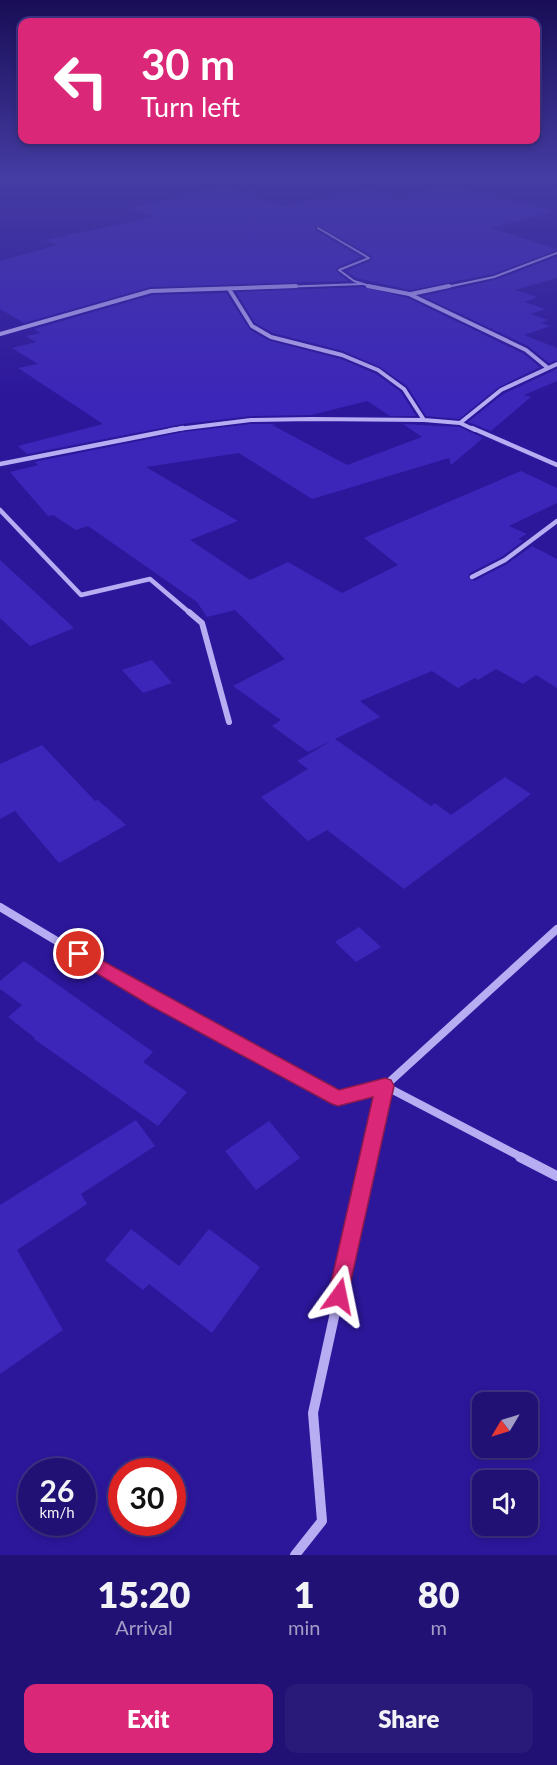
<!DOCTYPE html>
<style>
:root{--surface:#211174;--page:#291a79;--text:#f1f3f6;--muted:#a29dc5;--line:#3e3186;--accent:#db2777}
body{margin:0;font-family:Lato,sans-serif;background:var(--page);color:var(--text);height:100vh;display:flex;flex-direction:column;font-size:22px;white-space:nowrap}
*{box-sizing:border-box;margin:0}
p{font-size:20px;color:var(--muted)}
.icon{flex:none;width:33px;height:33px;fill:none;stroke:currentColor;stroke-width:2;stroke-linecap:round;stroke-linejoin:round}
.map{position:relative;height:1555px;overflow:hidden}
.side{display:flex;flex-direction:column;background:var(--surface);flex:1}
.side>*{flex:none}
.hud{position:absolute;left:18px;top:18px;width:522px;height:126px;border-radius:12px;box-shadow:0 3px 9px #0003,0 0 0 2px var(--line);background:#db2777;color:#fff;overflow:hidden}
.needle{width:39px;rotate:232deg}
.controls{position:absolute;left:472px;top:1392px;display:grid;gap:12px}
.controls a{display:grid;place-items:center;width:66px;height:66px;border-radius:12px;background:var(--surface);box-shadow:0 3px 9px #0003,0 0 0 2px var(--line);font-size:30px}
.speed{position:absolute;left:18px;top:1458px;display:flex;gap:12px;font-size:30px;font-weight:700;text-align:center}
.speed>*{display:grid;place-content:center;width:78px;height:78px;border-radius:50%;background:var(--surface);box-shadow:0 3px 9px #0003,0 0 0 2px var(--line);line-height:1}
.speed small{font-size:15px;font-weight:400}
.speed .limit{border:9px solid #d22;background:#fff;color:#111}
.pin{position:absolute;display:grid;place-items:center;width:51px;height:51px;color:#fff;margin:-26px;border:3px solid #fff;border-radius:50%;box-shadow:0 2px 6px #0007}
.me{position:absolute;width:66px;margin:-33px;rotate:12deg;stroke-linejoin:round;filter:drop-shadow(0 0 4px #0008)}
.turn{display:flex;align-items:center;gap:21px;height:126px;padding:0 24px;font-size:27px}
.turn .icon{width:78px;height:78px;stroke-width:2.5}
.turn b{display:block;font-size:42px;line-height:51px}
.eta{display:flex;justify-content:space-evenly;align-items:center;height:102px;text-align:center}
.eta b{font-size:36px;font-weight:800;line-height:42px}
.button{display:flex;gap:12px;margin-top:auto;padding:12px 24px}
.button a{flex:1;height:69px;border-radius:12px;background:var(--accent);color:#fff;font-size:24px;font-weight:800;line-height:69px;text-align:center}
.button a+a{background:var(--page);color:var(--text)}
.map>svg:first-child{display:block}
.building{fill:#3c26b9}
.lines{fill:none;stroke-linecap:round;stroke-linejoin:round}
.minor-far5{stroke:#b7adf2;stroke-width:2}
.minor-far4{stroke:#b7adf2;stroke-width:4}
.minor-far3{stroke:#b7adf2;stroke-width:4.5}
.minor-far2{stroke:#b7adf2;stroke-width:6}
.minor-far1{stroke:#b7adf2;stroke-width:8}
.minor{stroke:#b7adf2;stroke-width:10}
.route{fill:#db2777;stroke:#8e194d;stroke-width:1.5}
</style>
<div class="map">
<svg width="557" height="1555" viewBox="0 0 557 1555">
<rect width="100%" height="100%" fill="#2c179b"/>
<path class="building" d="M 445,186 L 557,211 L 490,228 L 557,249 L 557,250 L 493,274 L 410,290 L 356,278 L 346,271 L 370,261 L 372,256 L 317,225 L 315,227 L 316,231 L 361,257 L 336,268 L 337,272 L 348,281 L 151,287 L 24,323 L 0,309 L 0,261 L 57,245 L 45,240 L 156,217 L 128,208 L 223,188 L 282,206 L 372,190 L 401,199 Z
M 557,257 L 557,278 L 515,290 L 537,297 L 525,302 L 545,309 L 531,314 L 548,320 L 541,323 L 551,326 L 524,335 L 557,348 L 557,360 L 549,363 L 528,346 L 422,296 L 495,280 Z
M 363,287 L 408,298 L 524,354 L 540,367 L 499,387 L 459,419 L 426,416 L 407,386 L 380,367 L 343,351 L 273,333 L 255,323 L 236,292 Z
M 226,293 L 250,330 L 270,341 L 341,359 L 376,374 L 401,392 L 416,416 L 390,416 L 367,401 L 311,415 L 251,416 L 182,424 L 27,454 L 18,446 L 103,424 L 18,368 L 38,364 L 12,348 L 36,342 L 26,336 L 40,333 L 34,329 L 152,295 Z
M 557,369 L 557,381 L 524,395 L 531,397 L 491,431 L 468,422 L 503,394 Z
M 251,424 L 276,424 L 272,425 L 347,465 L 422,437 L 403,424 L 459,427 L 483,438 L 451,465 L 449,458 L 312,499 L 239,453 L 146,467 L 238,521 L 190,540 L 250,580 L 288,562 L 342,593 L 398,565 L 364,538 L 521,471 L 557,488 L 557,503 L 509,526 L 527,534 L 518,539 L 523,541 L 503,556 L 470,573 L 468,577 L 474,581 L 507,564 L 532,546 L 557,559 L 557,688 L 536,675 L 523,684 L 496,669 L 478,680 L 475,678 L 458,688 L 432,671 L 360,701 L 380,717 L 335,739 L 431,806 L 435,803 L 451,815 L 505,777 L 531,794 L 404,889 L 327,830 L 308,841 L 261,797 L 308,769 L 297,761 L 331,741 L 308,752 L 272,726 L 281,720 L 233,686 L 285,659 L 235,610 L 207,617 L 197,602 L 88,526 L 76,530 L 53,515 L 48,516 L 10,472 L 38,465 L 34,462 L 183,432 Z
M 0,560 L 74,628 L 30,646 L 0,618 Z
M 152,660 L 172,683 L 143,693 L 122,670 Z
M 42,745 L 95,801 L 98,800 L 126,825 L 59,863 L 15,811 L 0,819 L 0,764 Z
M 359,927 L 381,947 L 356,962 L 335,942 Z
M 24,961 L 153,1052 L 143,1062 L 187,1092 L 158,1126 L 34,1039 L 35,1038 L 8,1017 L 22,1005 L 0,989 L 0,981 Z
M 136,1120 L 155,1146 L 81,1194 L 87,1204 L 17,1250 L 63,1330 L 0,1374 L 0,1205 Z
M 269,1121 L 300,1158 L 256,1190 L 225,1151 Z
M 131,1229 L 179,1266 L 209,1229 L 260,1267 L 212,1333 L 149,1284 L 143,1290 L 105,1260 Z"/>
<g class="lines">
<path class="minor-far5" d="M 549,177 L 557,179
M 318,228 L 369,258 L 339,270 L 354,281 L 376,288
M 251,288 L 362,284
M 442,288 L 494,277 L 557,253"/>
<path class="minor-far4" d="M 368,286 L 409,294 L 526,350 L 548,368
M 229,289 L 252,326 L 271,337 L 342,355 L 378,370 L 404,389 L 424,420
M 411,294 L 449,286
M 0,334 L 151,291 L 296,286
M 460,423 L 501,390 L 557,364
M 170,430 L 251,420 L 312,419 L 424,420 L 460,423 L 475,430"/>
<path class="minor-far3" d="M 472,428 L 557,465
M 0,464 L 183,428
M 0,510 L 81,595 L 150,579 L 190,613
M 472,577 L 505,560 L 557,521"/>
<path class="minor-far2" d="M 189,612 L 202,623 L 229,722"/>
<path class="minor-far1" d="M 0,907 L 157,1001 L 338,1098 L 385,1086 L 523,1158
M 369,1158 L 385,1086 L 557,929"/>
<path class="minor" d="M 520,1157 L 557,1176
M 295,1555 L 322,1521 L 313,1413 L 369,1157"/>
</g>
<linearGradient id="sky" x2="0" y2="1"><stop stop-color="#180d55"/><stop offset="0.45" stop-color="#453ca4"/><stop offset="1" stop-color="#453ca4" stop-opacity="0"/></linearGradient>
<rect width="557" height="395" fill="url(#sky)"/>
<path class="route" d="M 79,948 L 339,1090 L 385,1078 L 391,1080 L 394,1086 L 346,1303 L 339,1306 L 331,1303 L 328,1296 L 373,1097 L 338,1106 L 332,1104 L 151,1006 L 73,959 L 71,954 Z"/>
</svg>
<div class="controls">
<a><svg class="needle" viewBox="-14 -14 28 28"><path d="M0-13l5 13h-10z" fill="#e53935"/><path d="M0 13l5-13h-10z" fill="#a29dc5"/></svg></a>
<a><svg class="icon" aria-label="sound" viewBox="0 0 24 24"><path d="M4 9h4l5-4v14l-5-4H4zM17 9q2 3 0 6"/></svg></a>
</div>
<div class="speed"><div>26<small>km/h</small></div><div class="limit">30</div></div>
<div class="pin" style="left:79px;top:954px;background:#d93025"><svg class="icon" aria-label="arrive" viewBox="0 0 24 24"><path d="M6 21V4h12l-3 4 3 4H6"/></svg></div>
<svg class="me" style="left:339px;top:1296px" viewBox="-20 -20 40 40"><path d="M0-17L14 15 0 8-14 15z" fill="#db2777" stroke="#fff" stroke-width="4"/></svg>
<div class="hud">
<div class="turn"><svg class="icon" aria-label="left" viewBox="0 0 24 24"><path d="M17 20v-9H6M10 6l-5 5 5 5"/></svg><div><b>30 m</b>Turn left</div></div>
</div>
</div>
<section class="side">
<div class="eta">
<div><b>15:20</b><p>Arrival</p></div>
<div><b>1</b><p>min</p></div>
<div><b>80</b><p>m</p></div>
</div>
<div class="button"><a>Exit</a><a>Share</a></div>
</section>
